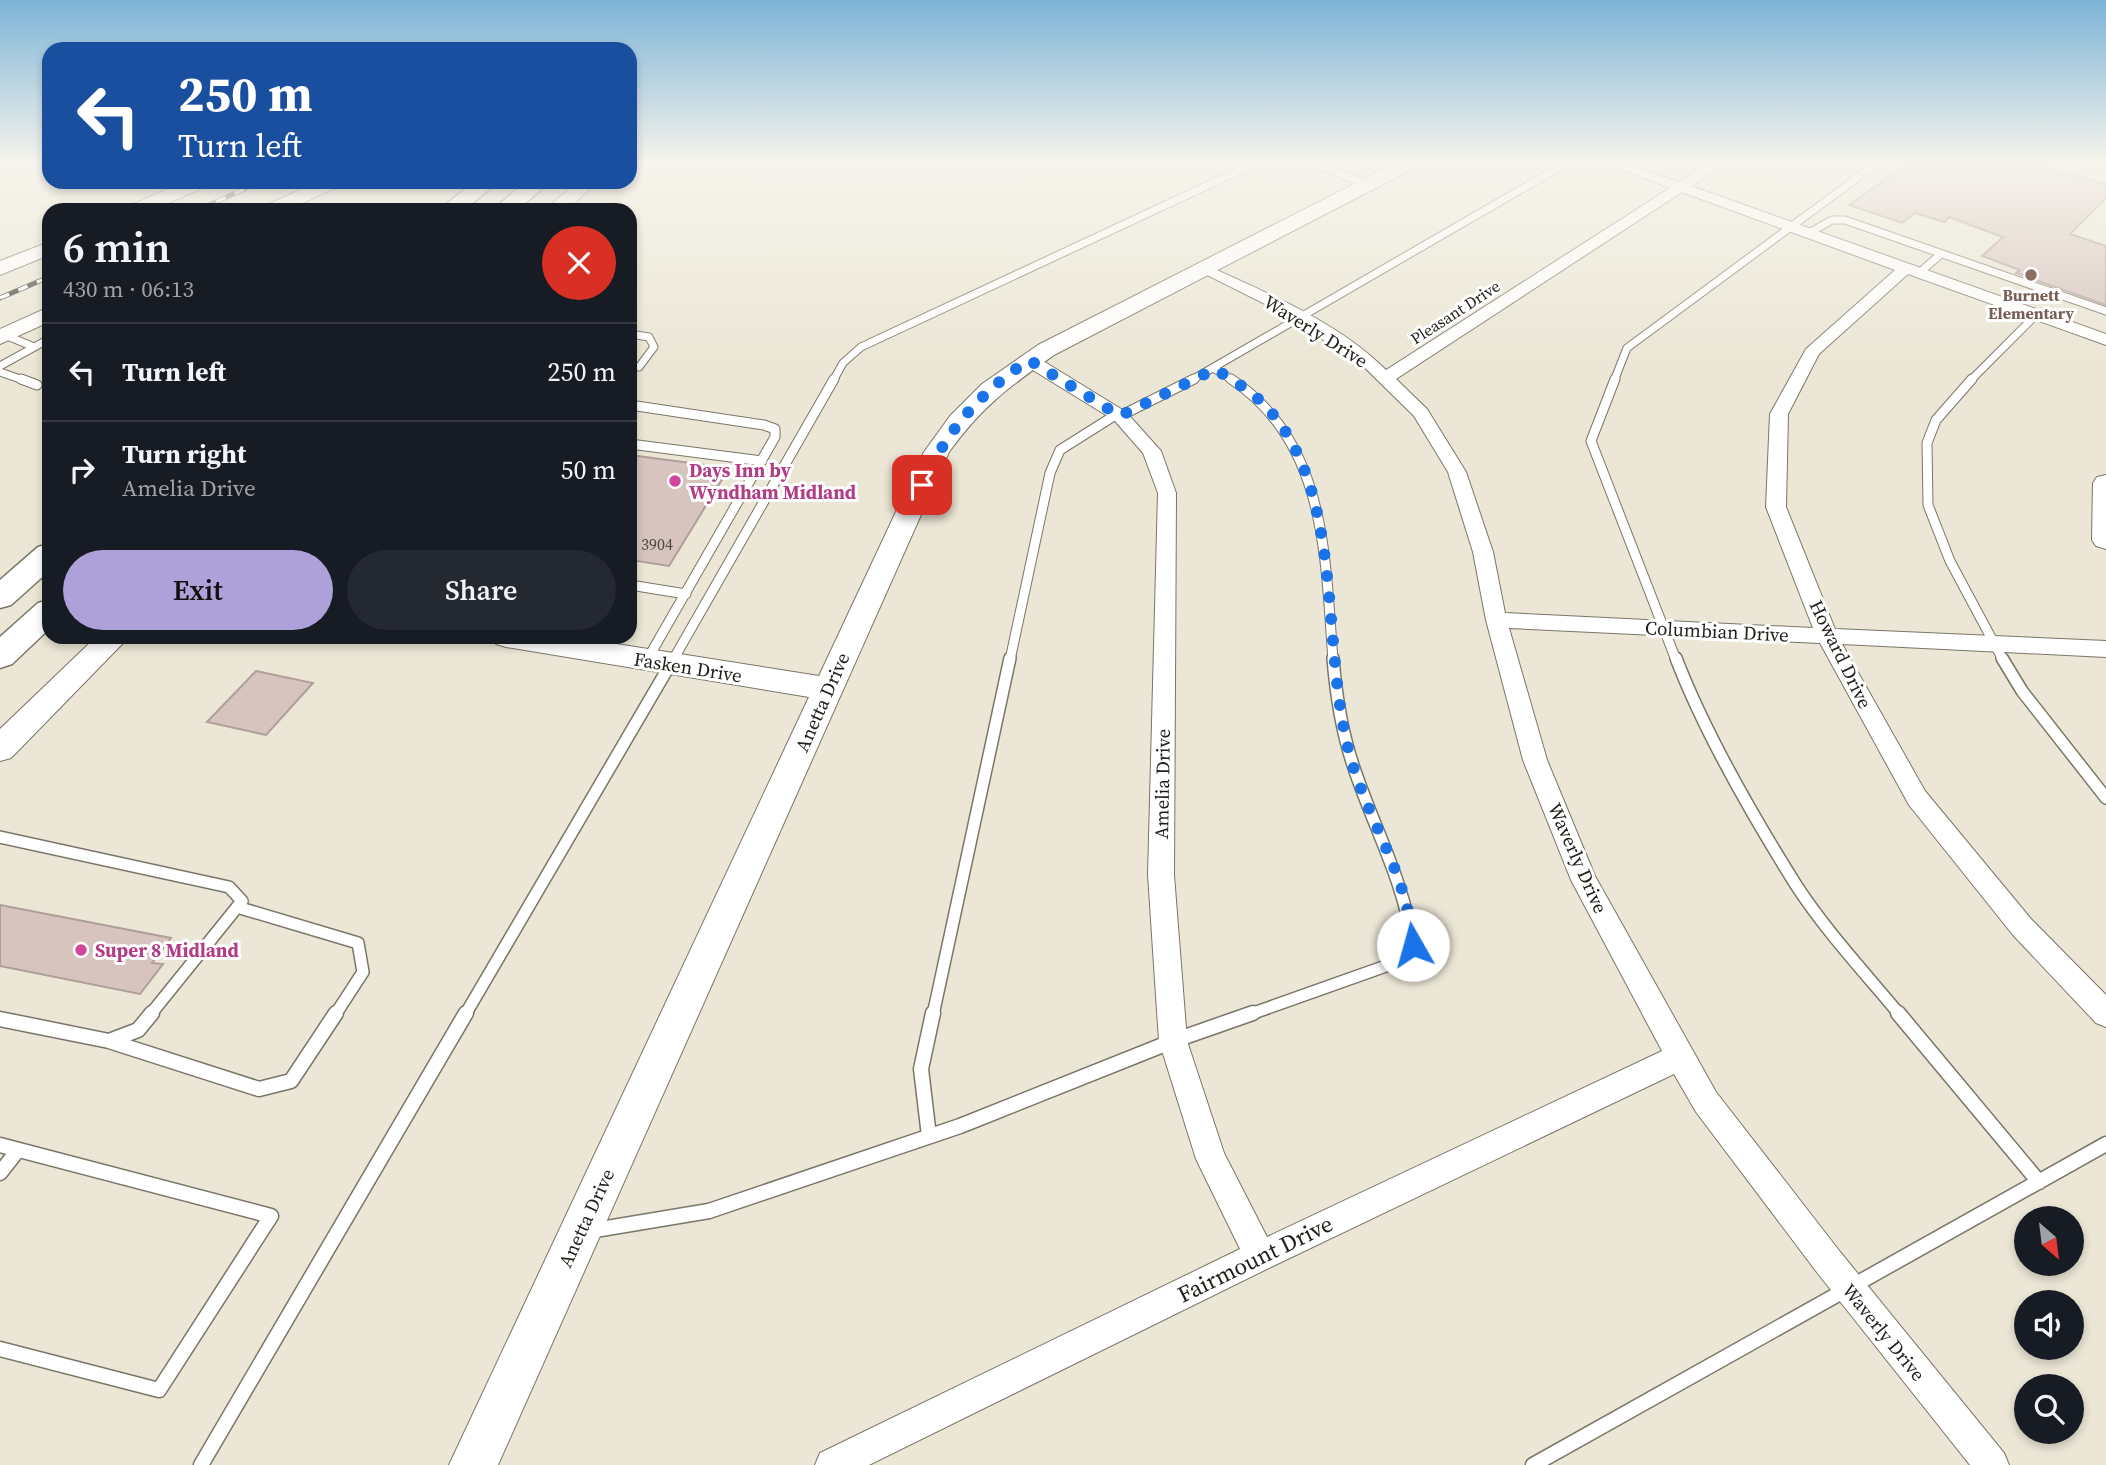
<!DOCTYPE html>
<meta charset="utf-8">
<style>
:root{--surface:#171b24;--page:#242831;--text:#f1f3f6;--muted:#9ea1a6;--line:#363941;--accent:#aea1d9}
body{margin:0;font-family:"Source Serif 4",serif;background:var(--page);color:var(--text);height:100vh;display:flex;flex-direction:column;font-size:26px;white-space:nowrap}
*{box-sizing:border-box;margin:0}
p{font-size:23px;color:var(--muted)}
.icon{flex:none;width:38px;height:38px;fill:none;stroke:currentColor;stroke-width:2;stroke-linecap:round;stroke-linejoin:round}
.map{position:relative;flex:1;overflow:hidden}
.sheet{position:absolute;left:42px;top:203px;width:595px;height:441px;display:flex;flex-direction:column;background:var(--surface);border-radius:21px;box-shadow:0 4px 10px #0003}
.sheet>*{flex:none}
.top-card{position:absolute;left:42px;top:42px;width:595px;height:147px;border-radius:21px;box-shadow:0 4px 10px #0003;background:#1a4fa0;color:#fff;overflow:hidden}
.needle{width:46px;rotate:152deg}
.tools{position:absolute;left:2014px;top:1206px;display:grid;gap:14px}
.tools a{display:grid;place-items:center;width:70px;height:70px;border-radius:50%;background:var(--surface);box-shadow:0 4px 10px #0003;font-size:35px}
.pin{position:absolute;display:grid;place-items:center;width:60px;height:60px;color:#fff;margin:-30px;border-radius:14px;box-shadow:0 4px 10px #0006}
.me{position:absolute;width:77px;margin:-38px;rotate:353deg;stroke-linejoin:round;filter:drop-shadow(0 0 5px #0008)}
.turn{display:flex;align-items:center;gap:24px;height:147px;padding:0 21px;font-size:32px}
.turn .icon{width:91px;height:91px;stroke-width:2.5}
.turn b{display:block;font-size:49px;line-height:60px}
.round{display:grid;place-items:center;flex:none;width:74px;height:74px;border-radius:37px;background:var(--page)}
.headline{display:flex;align-items:center;justify-content:space-between;height:119px;padding:0 21px}
h1{font-size:42px;font-weight:600;line-height:52px}
.action{display:flex;gap:14px;margin-top:auto;padding:14px 21px}
.action a{flex:1;height:80px;border-radius:42px;background:var(--accent);color:#111;font-size:28px;font-weight:600;line-height:80px;text-align:center}
.action a+a{background:var(--page);color:var(--text)}
ul{padding:0;list-style:none}
li{display:flex;align-items:center;gap:21px;height:98px;padding:0 21px;border-top:2px solid var(--line)}
li div{flex:1}
li b{display:block;font-size:26px}
li em{font-style:normal}
.map>svg:first-child{display:block}
.building{fill:#d7c4bf;stroke:#b09e99;stroke-width:2}
.lines{fill:none;stroke-linecap:round;stroke-linejoin:round}
.lane-far3-casing{stroke:#7a7667;stroke-width:9}
.lane-far2-casing{stroke:#7a7667;stroke-width:11}
.lane-far1-casing{stroke:#7a7667;stroke-width:14}
.lane-casing{stroke:#7a7667;stroke-width:17}
.street-casing{stroke:#7a7667;stroke-width:2}
.secondary-casing{stroke:#7a7667;stroke-width:2}
.primary-casing{stroke:#7a7667;stroke-width:3}
.lane-far3{stroke:#fff;stroke-width:7}
.lane-far2{stroke:#fff;stroke-width:9}
.lane-far1{stroke:#fff;stroke-width:11}
.lane{stroke:#fff;stroke-width:14}
.street{fill:#fff;fill-rule:evenodd}
.secondary{fill:#fff;fill-rule:evenodd}
.primary{fill:#fff;fill-rule:evenodd}
.rail-casing{stroke:#45433b;stroke-width:5}
.rail{stroke:#fff;stroke-width:3.5;stroke-dasharray:10;stroke-linecap:butt}
.route{stroke:#1a73e8;stroke-width:12;stroke-dasharray:0 21.6}
.education-dot{fill:#8d6e63;stroke:#fff;stroke-width:2.5}
.hotel-dot{fill:#d1479c;stroke:#fff;stroke-width:2.5}
.labels{text-anchor:middle;stroke-width:6;stroke-linejoin:round;paint-order:stroke}
.far-education-label{font-size:16px;font-weight:bold;fill:#785e54;stroke:#fff}
.far-street-label{font-size:16px;fill:#211f19;stroke:#fff}
.number-label{font-size:16px;fill:#4e4842}
.street-label{font-size:19px;fill:#211f19;stroke:#fff}
.hotel-label{font-size:19px;font-weight:bold;fill:#b23c85;stroke:#fff;text-anchor:start}
.near-street-label{font-size:23px;fill:#211f19;stroke:#fff}
</style>
<div class="map">
<svg width="2106" height="1465" viewBox="0 0 2106 1465">
<rect width="100%" height="100%" fill="#ebe6d5"/>
<path class="building" d="M 1911,161 L 2020,161 L 2106,184 L 2106,198 L 2070,234 L 2106,246 L 2106,305 L 2016,273 L 2020,270 L 1982,256 L 2003,237 L 1949,217 L 1944,222 L 1915,213 L 1902,223 L 1849,205 Z
M 630,455 L 729,468 L 669,566 L 630,560 Z
M 256,671 L 313,683 L 266,735 L 207,722 Z
M 0,905 L 171,938 L 152,963 L 163,964 L 140,994 L 0,966 Z"/>
<g class="lines">
<g class="lane-far3-casing">
<path id="lane-far3" d="M 1310,161 L 1367,185
M 1809,233 L 1832,220 L 1845,220 L 2106,311
M 1919,273 L 1941,254
M 630,334 L 649,337 L 654,347 L 639,367
M 5,335 L 34,347
M 0,366 L 49,339
M 1215,369 L 1234,381
M 0,372 L 26,381
M 833,381 L 843,363 L 861,347 L 1260,161
M 1190,381 L 1570,161
M 1614,381 L 1627,348 L 1880,161
M 1970,381 L 2036,315"/>
</g>
<g class="lane-far2-casing">
<path id="lane-far2" d="M 21,379 L 37,385
M 1231,379 C 1327,442 1325,558 1333,660
M 1615,379 L 1591,441 L 1676,660
M 1972,379 L 1936,420 L 1927,443 L 1928,505 L 1950,561 L 2003,660
M 630,405 L 764,425 L 775,429 L 775,437 L 647,660
M 1120,416 L 1194,379
M 630,444 L 762,461
M 630,585 L 686,594
M 673,660 L 834,379
M 1010,660 L 1050,473 L 1060,450 L 1117,414"/>
</g>
<g class="lane-far1-casing">
<path id="lane-far1" d="M 1676,658 C 1704,731 1754,818 1796,885 C 1826,931 1865,973 1900,1015
M 2002,658 L 2022,691 L 2106,798
M 0,837 L 229,887 L 242,901 L 150,1015
M 237,907 L 358,943 L 363,972 L 335,1015
M 465,1015 L 674,658
M 933,1015 L 1010,658
M 1248,1015 L 1400,961 L 1413,945 C 1404,881 1374,828 1354,768 C 1342,733 1336,696 1333,658"/>
</g>
<g class="lane-casing">
<path id="lane" d="M 1898,1013 L 2039,1182
M 0,1019 L 109,1041 L 138,1030 L 152,1013
M 109,1041 L 259,1089 L 291,1081 L 336,1013
M 929,1136 L 921,1069 L 933,1013
M 0,1145 L 271,1216 L 159,1390 L 0,1349
M 0,1173 L 18,1150
M 589,1231 L 709,1211 L 960,1126 L 1173,1041 L 1253,1013
M 201,1465 L 466,1013
M 1533,1465 L 2106,1144"/>
</g>
<g class="street-casing">
<path id="street" d="M 1600,161 L 1620,161 L 1679,182 L 1712,161 L 1728,161 L 1691,186 L 2106,334 L 2106,345 L 1908,274 L 1819,354 L 1788,414 L 1786,507 L 1835,629 L 2106,641 L 2106,657 L 1842,644 L 1925,791 L 2031,919 L 2106,995 L 2106,1027 L 2096,1023 L 2013,935 L 1909,805 L 1820,643 L 1509,628 L 1547,760 L 1595,876 L 1716,1092 L 1841,1253 L 2004,1453 L 2009,1465 L 1970,1465 L 1819,1275 L 1696,1112 L 1674,1074 L 1271,1267 L 869,1465 L 815,1465 L 820,1453 L 1240,1249 L 1196,1159 L 1159,1041 L 1148,875 L 1158,493 L 1143,453 L 1114,420 L 1023,364 L 1021,360 L 1023,356 L 1035,356 L 1126,412 L 1161,451 L 1176,493 L 1174,875 L 1187,1041 L 1224,1153 L 1267,1237 L 1662,1051 L 1571,880 L 1523,760 L 1486,620 L 1473,552 L 1448,472 L 1414,416 L 1360,363 L 1271,307 L 1195,269 L 1203,264 L 1208,266 C 1269,294 1338,322 1386,370 L 1670,188 ZM 1682,192 L 1895,270 L 1806,349 L 1770,414 L 1766,507 L 1813,628 L 1505,613 L 1493,552 L 1466,472 L 1427,409 L 1396,379 Z"/>
</g>
<g class="secondary-casing">
<path id="secondary" d="M 1399,161 L 1422,161 L 1420,165 L 1054,355 C 1009,387 982,406 949,452 L 498,1465 L 449,1465 L 809,697 L 506,647 L 496,644 L 491,637 L 572,637 L 819,676 L 924,452 L 950,416 L 982,384 L 1038,345 Z
M 184,182 L 209,182 L 207,186 L 152,210 L 126,210 L 129,206 Z
M 317,182 L 341,182 L 339,186 L 288,210 L 262,210 L 265,206 Z
M 577,182 L 597,182 L 567,210 L 545,210 Z
M 49,242 L 49,255 L 0,275 L 0,261 Z
M 49,307 L 49,322 L 0,344 L 0,329 Z
M 2106,475 L 2106,549 L 2096,546 L 2092,540 L 2093,483 L 2097,477 Z
M 96,637 L 129,637 L 11,758 L 0,761 L 0,729 Z"/>
</g>
<g class="primary-casing">
<path id="primary" d="M 474,182 L 498,182 L 464,210 L 439,210 Z
M 526,182 L 550,182 L 517,210 L 492,210 Z
M 49,544 L 49,571 L 11,605 L 0,608 L 0,580 L 38,547 Z
M 49,600 L 49,629 L 12,664 L 0,668 L 0,637 L 38,603 Z"/>
</g>
<use href="#lane-far3" class="lane-far3"/>
<use href="#lane-far2" class="lane-far2"/>
<use href="#lane-far1" class="lane-far1"/>
<use href="#lane" class="lane"/>
<use href="#street" class="street"/>
<use href="#secondary" class="secondary"/>
<use href="#primary" class="primary"/>
<g class="rail-casing">
<path id="rail" d="M 198,210 L 260,182
M 0,298 L 49,277"/>
</g>
<use href="#rail" class="rail"/>
</g>
<linearGradient id="sky" x2="0" y2="1"><stop stop-color="#7db4d8"/><stop offset="0.44" stop-color="#f6f4ec"/><stop offset="1" stop-color="#f6f4ec" stop-opacity="0"/></linearGradient>
<rect width="2106" height="366" fill="url(#sky)"/>
<g class="lines">
<path class="route" d="M 922,485 C 946,432 980,392 1029,360 L 1120,416 L 1215,369 C 1234,381 1255,393 1270,411 C 1348,501 1318,659 1354,769 C 1374,831 1408,878 1413,945"/>
</g>
<circle class="education-dot" cx="2031" cy="275" r="7"/>
<g class="hotel-dot">
<circle cx="675" cy="481" r="7"/>
<circle cx="81" cy="950" r="7"/>
</g>
<g class="labels">
<g class="far-education-label">
<text x="2031" y="301">Burnett<tspan x="2031" dy="18">Elementary</tspan></text>
</g>
<g class="far-street-label">
<text transform="translate(1455 312) rotate(-33)" y="6">Pleasant Drive</text>
</g>
<g class="number-label">
<text x="657" y="550">3904</text>
</g>
<g class="street-label">
<text transform="translate(1316 331) rotate(32)" y="7">Waverly Drive</text>
<text transform="translate(1717 631) rotate(3)" y="7">Columbian Drive</text>
<text transform="translate(1841 654) rotate(64)" y="7">Howard Drive</text>
<text transform="translate(688 667) rotate(9)" y="7">Fasken Drive</text>
<text transform="translate(822 702) rotate(-66)" y="7">Anetta Drive</text>
<text transform="translate(1162 784) rotate(-89)" y="7">Amelia Drive</text>
<text transform="translate(1578 858) rotate(66)" y="7">Waverly Drive</text>
<text transform="translate(586 1218) rotate(-65)" y="7">Anetta Drive</text>
<text transform="translate(1884 1332) rotate(51)" y="7">Waverly Drive</text>
</g>
<g class="hotel-label">
<text x="689" y="477">Days Inn by<tspan x="689" dy="22">Wyndham Midland</tspan></text>
<text x="95" y="957">Super 8 Midland</text>
</g>
<g class="near-street-label">
<text transform="translate(1255 1259) rotate(-26)" y="8">Fairmount Drive</text>
</g>
</g>
</svg>
<div class="tools">
<a><svg class="needle" viewBox="-14 -14 28 28"><path d="M0-13l5 13h-10z" fill="#e53935"/><path d="M0 13l5-13h-10z" fill="#9ea1a6"/></svg></a>
<a><svg class="icon" aria-label="sound" viewBox="0 0 24 24"><path d="M4 9h4l5-4v14l-5-4H4zM17 9q2 3 0 6"/></svg></a>
<a><svg class="icon" aria-label="search" viewBox="0 0 24 24"><circle cx="10" cy="10" r="6"/><path d="M15 15l6 6"/></svg></a>
</div>
<div class="pin" style="left:922px;top:485px;background:#d93025"><svg class="icon" aria-label="arrive" viewBox="0 0 24 24"><path d="M6 21V4h12l-3 4 3 4H6"/></svg></div>
<svg class="me" style="left:1413px;top:945px" viewBox="-20 -20 40 40"><circle r="19" fill="#fff"/><path d="M0-13L10 11 0 6-10 11z" fill="#1a73e8"/></svg>
<div class="top-card">
<div class="turn"><svg class="icon" aria-label="left" viewBox="0 0 24 24"><path d="M17 20v-9H6M10 6l-5 5 5 5"/></svg><div><b>250 m</b>Turn left</div></div>
</div>
<section class="sheet">
<div class="headline"><div><h1>6 min</h1><p>430 m · 06:13</p></div><a class="round" style="background:#d93025;color:#fff"><svg class="icon" aria-label="close" viewBox="0 0 24 24"><path d="M6 6l12 12M18 6L6 18"/></svg></a></div>
<ul>
<li><svg class="icon" aria-label="left" viewBox="0 0 24 24"><path d="M17 20v-9H6M10 6l-5 5 5 5"/></svg><div><b>Turn left</b></div><em>250 m</em></li>
<li><svg class="icon" aria-label="right" viewBox="0 0 24 24"><path d="M7 20v-9h11M14 6l5 5-5 5"/></svg><div><b>Turn right</b><p>Amelia Drive</p></div><em>50 m</em></li>
</ul>
<div class="action"><a>Exit</a><a>Share</a></div>
</section>
</div>
